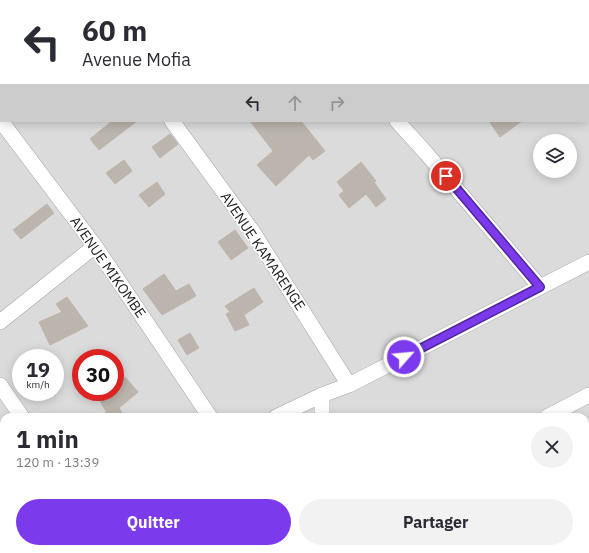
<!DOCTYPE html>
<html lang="fr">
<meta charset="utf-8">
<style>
:root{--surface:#fff;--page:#f2f2f3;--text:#2b2b33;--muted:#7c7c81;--accent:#7c3aed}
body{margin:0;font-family:"IBM Plex Sans",sans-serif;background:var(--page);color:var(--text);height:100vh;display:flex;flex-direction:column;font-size:15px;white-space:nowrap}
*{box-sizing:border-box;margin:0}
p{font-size:13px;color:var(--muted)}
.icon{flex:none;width:22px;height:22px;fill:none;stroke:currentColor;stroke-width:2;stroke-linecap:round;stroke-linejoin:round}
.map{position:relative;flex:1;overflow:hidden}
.sheet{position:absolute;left:0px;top:413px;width:589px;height:140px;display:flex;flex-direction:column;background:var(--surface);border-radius:12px 12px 0 0;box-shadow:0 2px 10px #0003}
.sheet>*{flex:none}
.banner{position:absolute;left:0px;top:0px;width:589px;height:122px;box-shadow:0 2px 10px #0003;background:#fff;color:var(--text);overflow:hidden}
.controls{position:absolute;left:533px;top:134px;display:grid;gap:8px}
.controls a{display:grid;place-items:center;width:44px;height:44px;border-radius:50%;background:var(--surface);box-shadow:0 2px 10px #0003;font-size:20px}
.speed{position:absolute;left:12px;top:349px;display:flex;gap:8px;font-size:20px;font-weight:700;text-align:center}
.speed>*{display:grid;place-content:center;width:52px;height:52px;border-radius:50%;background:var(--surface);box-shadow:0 2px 10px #0003;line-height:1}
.speed small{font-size:10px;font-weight:400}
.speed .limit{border:6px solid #d22;background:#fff;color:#111}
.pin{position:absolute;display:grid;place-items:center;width:34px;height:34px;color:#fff;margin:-17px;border:2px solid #fff;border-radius:50%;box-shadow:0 1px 4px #0007}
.me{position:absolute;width:44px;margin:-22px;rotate:63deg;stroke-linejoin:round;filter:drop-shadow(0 0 3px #0008)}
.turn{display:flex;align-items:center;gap:14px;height:84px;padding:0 16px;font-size:18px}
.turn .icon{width:52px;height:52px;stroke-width:2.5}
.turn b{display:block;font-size:28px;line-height:34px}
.lanes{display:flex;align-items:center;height:38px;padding:0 16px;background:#0003;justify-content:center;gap:20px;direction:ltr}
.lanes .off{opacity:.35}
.round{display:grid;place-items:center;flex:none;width:42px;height:42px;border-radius:21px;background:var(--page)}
.head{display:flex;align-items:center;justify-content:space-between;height:68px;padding:0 16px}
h1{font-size:24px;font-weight:700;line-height:30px}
.button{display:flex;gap:8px;margin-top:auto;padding:8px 16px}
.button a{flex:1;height:46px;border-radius:24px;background:var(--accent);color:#fff;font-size:16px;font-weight:700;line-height:46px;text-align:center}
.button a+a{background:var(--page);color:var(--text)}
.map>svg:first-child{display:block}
.residential{fill:#dcdbdb;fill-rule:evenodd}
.building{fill:#bbb5ae;stroke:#bfb4a8}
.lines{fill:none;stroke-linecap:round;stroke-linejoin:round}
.street-casing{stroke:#a2a2a2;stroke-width:16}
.street{stroke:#fff;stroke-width:15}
.route-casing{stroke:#51269a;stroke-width:10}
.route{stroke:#7c3aed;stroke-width:7}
.labels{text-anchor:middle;stroke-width:3.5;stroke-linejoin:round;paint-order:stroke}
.street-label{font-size:14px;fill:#1e1e1e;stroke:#fff}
</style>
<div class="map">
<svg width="589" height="553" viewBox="0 0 589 553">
<rect width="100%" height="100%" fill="#eeece5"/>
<path class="residential" d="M 0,0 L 589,0 L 589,553 L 0,553 ZM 1,1 L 588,1 L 588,121 L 1,121 ZM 540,141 L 570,141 L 570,171 L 540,171 ZM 21,358 L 55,358 L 55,392 L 21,392 ZM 81,358 L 115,358 L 115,392 L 81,392 ZM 4,417 L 585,417 L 585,549 L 4,549 Z"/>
<path class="building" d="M 112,121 L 137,121 L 99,150 L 90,139 Z
M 250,121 L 301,121 L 325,151 L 313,160 L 309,155 L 276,186 L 257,165 L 273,151 Z
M 489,121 L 522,121 L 500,137 Z
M 170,134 L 178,144 L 160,158 L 152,147 Z
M 124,160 L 132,171 L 115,184 L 106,173 Z
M 361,162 L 376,181 L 374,182 L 386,199 L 376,207 L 366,194 L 349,208 L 339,195 L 344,191 L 337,182 Z
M 157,182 L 165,194 L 149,207 L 139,195 Z
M 47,204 L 54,213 L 21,239 L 13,230 Z
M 235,230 L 248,248 L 231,260 L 218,242 Z
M 164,274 L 176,291 L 189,284 L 196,296 L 162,315 L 143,289 Z
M 254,288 L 263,302 L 244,315 L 249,325 L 235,331 L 226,314 L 230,312 L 225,306 Z
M 67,297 L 88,326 L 50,345 L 39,322 L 62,312 L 56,304 Z
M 190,333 L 199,348 L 187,355 L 178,340 Z
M 125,377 L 138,392 L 119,408 L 124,417 L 109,417 L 95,392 L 115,392 L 115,385 Z"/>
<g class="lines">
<g class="street-casing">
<path id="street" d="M 82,0 L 83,1
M 286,0 L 287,1
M 497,0 L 498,1
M 588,110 L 589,111
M 1,121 L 95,246 L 210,417
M 172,121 L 253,232 L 349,385
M 397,121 L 426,153 L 540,287
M 0,322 L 95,246
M 0,385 L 22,417
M 322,395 L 322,417
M 276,417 L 322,395 L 349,385 L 589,262
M 547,417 L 589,395
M 322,549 L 322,553
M 0,553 L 8,549
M 258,553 L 266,549"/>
</g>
<use href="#street" class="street"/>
</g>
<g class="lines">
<g class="route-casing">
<path id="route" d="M 404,357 L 540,287 L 446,176"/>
</g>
<use href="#route" class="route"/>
</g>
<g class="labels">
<g class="street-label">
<text transform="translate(263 251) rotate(56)" y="5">AVENUE KAMARENGE</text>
<text transform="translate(108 267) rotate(55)" y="5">AVENUE MIKOMBE</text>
</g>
</g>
</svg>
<div class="controls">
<a><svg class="icon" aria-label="layers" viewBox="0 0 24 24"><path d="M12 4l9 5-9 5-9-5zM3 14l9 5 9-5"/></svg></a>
</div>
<div class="speed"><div>19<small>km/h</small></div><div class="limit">30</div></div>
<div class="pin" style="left:446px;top:176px;background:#d93025"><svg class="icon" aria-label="arrive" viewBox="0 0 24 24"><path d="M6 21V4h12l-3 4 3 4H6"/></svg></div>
<svg class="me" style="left:404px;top:357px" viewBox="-20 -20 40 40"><circle r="17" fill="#7c3aed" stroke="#fff" stroke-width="3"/><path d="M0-11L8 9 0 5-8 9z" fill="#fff"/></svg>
<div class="banner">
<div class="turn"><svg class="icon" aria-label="left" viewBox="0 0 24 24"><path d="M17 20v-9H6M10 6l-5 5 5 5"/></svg><div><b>60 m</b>Avenue Mofia</div></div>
<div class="lanes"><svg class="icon" aria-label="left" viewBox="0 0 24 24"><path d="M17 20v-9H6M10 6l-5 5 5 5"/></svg><svg class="icon off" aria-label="ahead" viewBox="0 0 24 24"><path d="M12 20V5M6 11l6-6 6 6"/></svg><svg class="icon off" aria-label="right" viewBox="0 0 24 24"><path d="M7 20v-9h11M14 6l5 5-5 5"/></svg></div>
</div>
<section class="sheet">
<div class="head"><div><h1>1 min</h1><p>120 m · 13:39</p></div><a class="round"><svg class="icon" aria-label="close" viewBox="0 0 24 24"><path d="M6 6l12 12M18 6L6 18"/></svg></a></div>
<div class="button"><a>Quitter</a><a>Partager</a></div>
</section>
</div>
